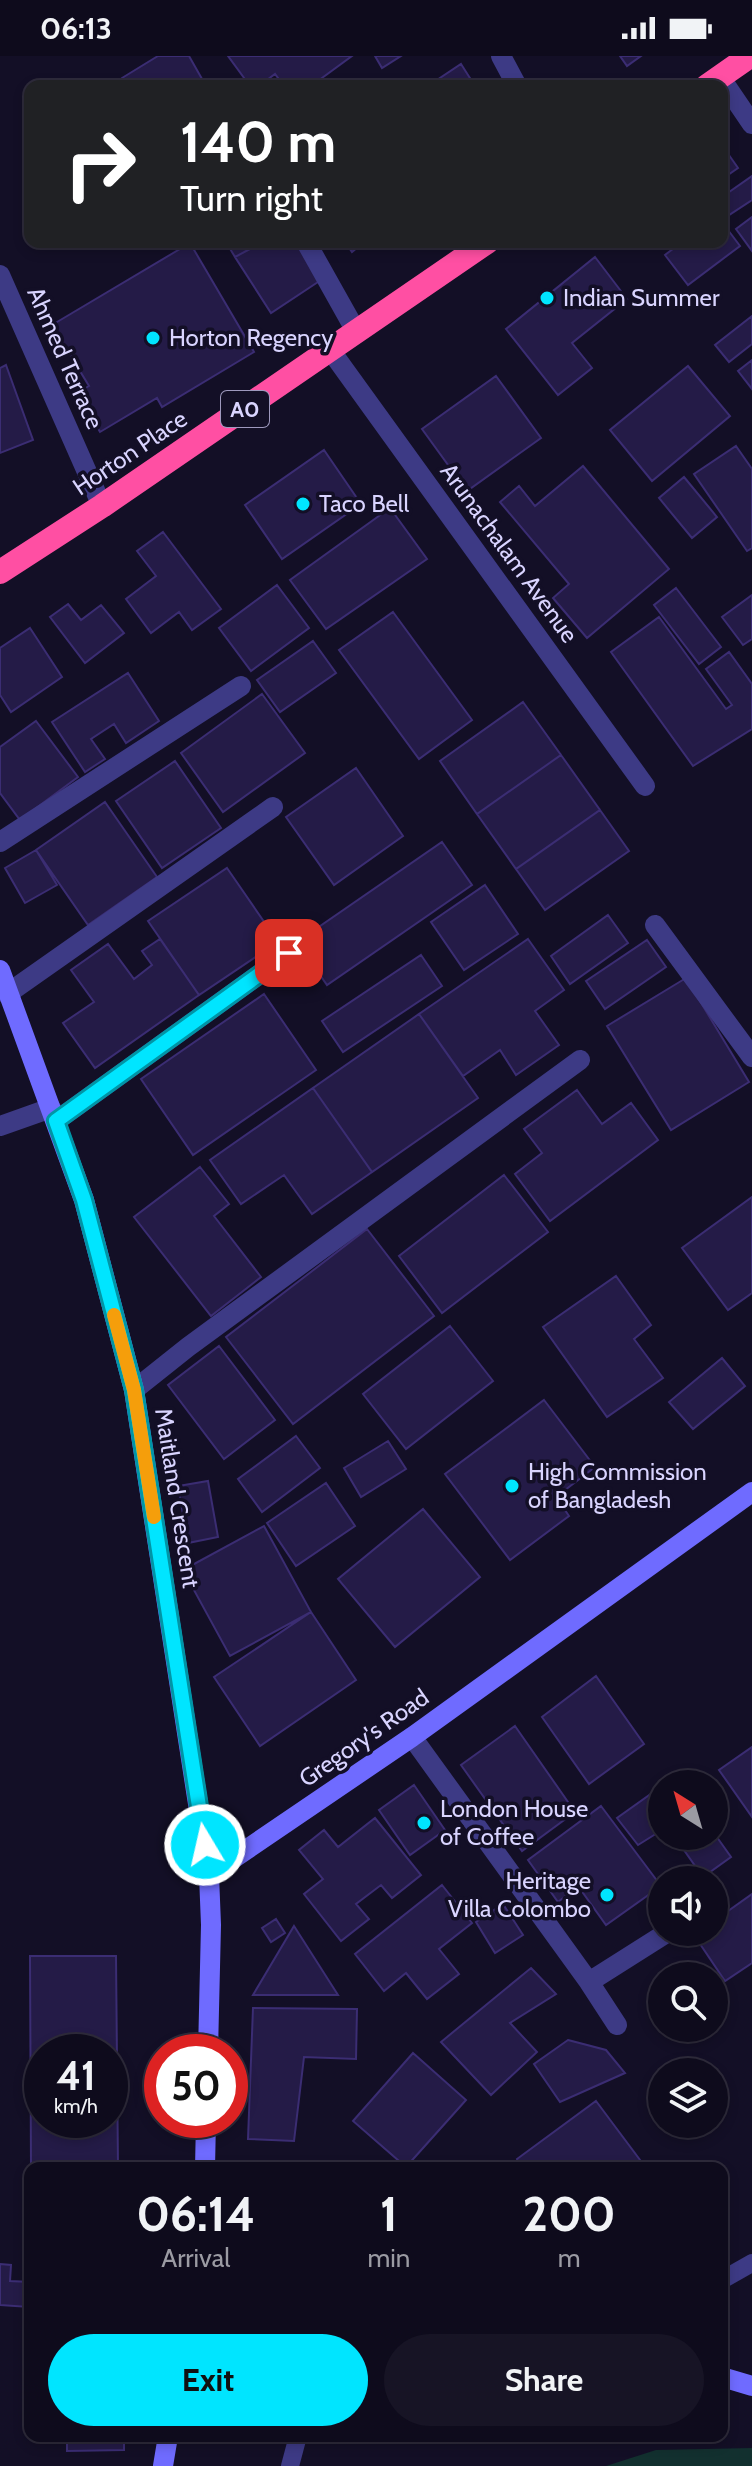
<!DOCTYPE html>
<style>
:root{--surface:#0e0b1c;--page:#171425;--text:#f1f3f6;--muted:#9b9ba3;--line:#2e2b3b;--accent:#00e5ff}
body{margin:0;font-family:Cabin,sans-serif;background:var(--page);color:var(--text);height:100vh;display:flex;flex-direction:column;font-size:30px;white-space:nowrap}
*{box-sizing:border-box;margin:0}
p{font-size:26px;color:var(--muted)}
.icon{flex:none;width:44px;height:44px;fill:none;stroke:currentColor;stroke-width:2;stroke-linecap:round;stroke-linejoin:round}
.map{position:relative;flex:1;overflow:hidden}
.drawer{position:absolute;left:24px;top:2106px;width:704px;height:280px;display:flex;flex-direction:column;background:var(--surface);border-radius:16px;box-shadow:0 4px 12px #0003,0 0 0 2px var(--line)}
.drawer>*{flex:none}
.guide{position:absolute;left:24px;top:24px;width:704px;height:168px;border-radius:16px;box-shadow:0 4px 12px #0003,0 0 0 2px var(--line);background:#202124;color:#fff;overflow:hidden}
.needle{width:52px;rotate:323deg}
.tools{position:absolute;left:648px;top:1714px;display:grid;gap:16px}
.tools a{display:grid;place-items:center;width:80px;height:80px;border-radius:50%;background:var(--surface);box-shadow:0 4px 12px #0003,0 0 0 2px var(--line);font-size:40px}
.speed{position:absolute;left:24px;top:1978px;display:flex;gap:16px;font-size:40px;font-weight:700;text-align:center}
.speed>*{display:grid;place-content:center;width:104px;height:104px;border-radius:50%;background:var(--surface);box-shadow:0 4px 12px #0003,0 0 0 2px var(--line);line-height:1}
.speed small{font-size:20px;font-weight:400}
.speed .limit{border:12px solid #d22;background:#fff;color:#111}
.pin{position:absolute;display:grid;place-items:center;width:68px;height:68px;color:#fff;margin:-34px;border-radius:16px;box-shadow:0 4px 12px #0006}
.me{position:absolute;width:88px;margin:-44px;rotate:351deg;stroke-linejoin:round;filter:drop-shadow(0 0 6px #0008)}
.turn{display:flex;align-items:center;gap:28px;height:168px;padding:0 24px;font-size:36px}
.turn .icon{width:104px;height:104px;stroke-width:2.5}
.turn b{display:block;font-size:56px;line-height:68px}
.eta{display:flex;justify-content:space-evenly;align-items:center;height:136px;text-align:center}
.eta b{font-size:48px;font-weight:800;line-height:56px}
.button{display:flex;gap:16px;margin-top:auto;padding:16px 24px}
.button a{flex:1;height:92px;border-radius:48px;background:var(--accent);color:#111;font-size:32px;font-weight:800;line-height:92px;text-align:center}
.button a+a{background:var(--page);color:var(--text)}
.status{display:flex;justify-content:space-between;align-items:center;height:56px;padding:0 40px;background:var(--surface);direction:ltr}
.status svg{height:22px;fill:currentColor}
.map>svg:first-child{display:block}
.green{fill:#12302f}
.building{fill:#241b47;stroke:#3b2d73;stroke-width:2;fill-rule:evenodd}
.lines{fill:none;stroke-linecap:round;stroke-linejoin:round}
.lane{stroke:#3d3a85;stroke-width:18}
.street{stroke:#3d3a85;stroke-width:20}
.secondary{stroke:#6f6bff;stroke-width:20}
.highway{stroke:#ff4fa3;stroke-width:24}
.route-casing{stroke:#0095a6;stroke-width:20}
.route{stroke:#00e5ff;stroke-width:14}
.slow{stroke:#f59e0b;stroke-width:14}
.poi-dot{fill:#00e5ff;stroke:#130f26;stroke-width:3}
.labels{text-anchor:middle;stroke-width:7;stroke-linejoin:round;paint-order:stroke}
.shield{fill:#130f26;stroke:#9e99be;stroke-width:2}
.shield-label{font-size:22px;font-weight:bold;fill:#d9d4ff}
.poi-label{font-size:24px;fill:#d9d4ff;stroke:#130f26;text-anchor:start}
.street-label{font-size:24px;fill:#d9d4ff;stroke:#130f26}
</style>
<div class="status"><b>06:13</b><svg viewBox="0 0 49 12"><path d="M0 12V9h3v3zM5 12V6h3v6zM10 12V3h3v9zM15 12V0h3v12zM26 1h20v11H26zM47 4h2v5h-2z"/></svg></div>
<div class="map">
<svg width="752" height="2410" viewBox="0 0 752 2410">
<rect width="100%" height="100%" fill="#130f26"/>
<path class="green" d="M 752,2392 L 752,2410 L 606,2410 L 656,2394 Z"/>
<path class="building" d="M 158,0 L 189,0 L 206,30 L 126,30 L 122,22 Z
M 228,0 L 352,0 L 311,30 L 284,30 L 275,18 L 259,30 L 250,30 Z
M 375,0 L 401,0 L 382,12 Z
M 620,0 L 641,0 L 627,10 Z
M 461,8 L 475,30 L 428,30 Z
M 724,92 L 738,112 L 722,123 L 722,94 Z
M 752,120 L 752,144 L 726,161 L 722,155 L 722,141 Z
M 752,161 L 752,195 L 736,173 Z
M 722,166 L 740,190 L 688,229 L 665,199 L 682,186 L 722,186 Z
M 226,186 L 263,186 L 235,201 Z
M 263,186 L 299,186 L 321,224 L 271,257 L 235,201 Z
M 345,186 L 364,186 L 352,196 Z
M 190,187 L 254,296 L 162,351 L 157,342 L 100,376 L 77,337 L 89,330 L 52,269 Z
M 595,201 L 627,243 L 572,287 L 592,312 L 558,339 L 506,273 Z
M 752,260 L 752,288 L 729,306 L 715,289 Z
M 752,304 L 752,333 L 738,315 Z
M 6,309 L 33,384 L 0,397 L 0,312 Z
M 688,310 L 730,360 L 652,425 L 610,374 Z
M 496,320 L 541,382 L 467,435 L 422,373 Z
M 736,390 L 752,413 L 752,492 L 747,495 L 694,418 Z
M 324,394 L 361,448 L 282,503 L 245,449 Z
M 583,410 L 669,513 L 587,582 L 553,542 L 569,528 L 500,446 L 519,430 L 535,450 Z
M 684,421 L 717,461 L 692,482 L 659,442 Z
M 390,452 L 427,503 L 326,573 L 290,524 Z
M 163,476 L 221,553 L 192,574 L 179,556 L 151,577 L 126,543 L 156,520 L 137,495 Z
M 277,529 L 309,572 L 251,615 L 219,572 Z
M 676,532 L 721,591 L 699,608 L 654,549 Z
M 752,539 L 752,583 L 743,589 L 722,561 Z
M 68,548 L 81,564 L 101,549 L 124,577 L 85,607 L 50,561 Z
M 393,556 L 472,664 L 419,703 L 339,594 Z
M 659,561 L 726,653 L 732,649 L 706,613 L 729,596 L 752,628 L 752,673 L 693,710 L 611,596 Z
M 30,572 L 62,621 L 11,656 L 0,639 L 0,592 Z
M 313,585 L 336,617 L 280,656 L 257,624 Z
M 128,617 L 159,665 L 126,687 L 114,668 L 91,683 L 105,703 L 85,716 L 52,666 Z
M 262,638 L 305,697 L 223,756 L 181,697 Z
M 523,646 L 561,699 L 477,758 L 440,705 Z
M 36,665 L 78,721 L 20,764 L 0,737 L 0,691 Z
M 561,699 L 600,754 L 516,813 L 477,758 Z
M 175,705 L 221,772 L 162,812 L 116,745 Z
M 356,712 L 403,780 L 334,829 L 286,761 Z
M 105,746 L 157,821 L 88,869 L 36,794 Z
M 600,754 L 629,795 L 545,854 L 516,813 Z
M 442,786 L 472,829 L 327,929 L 297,886 Z
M 36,794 L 57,829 L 25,847 L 5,812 Z
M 227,812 L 278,886 L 199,939 L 148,865 Z
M 485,829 L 518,878 L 464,914 L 431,866 Z
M 608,859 L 628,887 L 570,928 L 551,900 Z
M 160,883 L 199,939 L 95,1012 L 63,967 L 94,946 L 71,914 L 108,888 L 134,923 L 152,909 L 142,895 Z
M 528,883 L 564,934 L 535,955 L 559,989 L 516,1019 L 500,994 L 463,1020 L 419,958 Z
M 647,884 L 666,911 L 605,953 L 586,925 Z
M 421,899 L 442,930 L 343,996 L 322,965 Z
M 686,922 L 749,1026 L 671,1074 L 607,970 Z
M 264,938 L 316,1014 L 193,1099 L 141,1023 Z
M 419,958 L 478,1042 L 372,1116 L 313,1032 Z
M 313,1032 L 372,1116 L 312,1158 L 284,1119 L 241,1148 L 210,1104 Z
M 577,1034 L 602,1068 L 631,1047 L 658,1084 L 550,1165 L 515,1118 L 542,1097 L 524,1073 Z
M 200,1111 L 229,1148 L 214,1160 L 261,1221 L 211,1260 L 134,1161 Z
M 504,1119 L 548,1176 L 442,1257 L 399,1200 Z
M 752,1141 L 752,1237 L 728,1254 L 682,1192 Z
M 367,1173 L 434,1260 L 293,1368 L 226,1281 Z
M 616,1220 L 651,1269 L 634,1283 L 663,1322 L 607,1361 L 543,1271 Z
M 450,1270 L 493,1325 L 406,1393 L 363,1338 Z
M 219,1290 L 275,1364 L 224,1403 L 168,1329 Z
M 722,1302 L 745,1330 L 693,1373 L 669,1346 Z
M 544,1344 L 595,1411 L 556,1441 L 569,1460 L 510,1504 L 445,1418 Z
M 296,1380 L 320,1412 L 262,1456 L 238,1423 Z
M 388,1385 L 406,1413 L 361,1441 L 344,1412 Z
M 208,1425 L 218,1481 L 188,1487 L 178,1430 Z
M 326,1427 L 355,1470 L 296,1510 L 267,1467 Z
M 423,1453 L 480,1521 L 395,1591 L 338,1523 Z
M 264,1470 L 311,1556 L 230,1600 L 183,1514 Z
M 311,1556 L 356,1624 L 260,1690 L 214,1621 Z
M 596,1620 L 644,1688 L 589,1728 L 542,1661 Z
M 515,1670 L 575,1756 L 522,1795 L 461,1709 Z
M 752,1691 L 752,1761 L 719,1714 Z
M 414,1729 L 445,1774 L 410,1799 L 379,1754 Z
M 662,1730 L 662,1774 L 638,1789 L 617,1762 Z
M 601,1750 L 661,1830 L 606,1869 L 578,1830 L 558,1846 L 528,1804 Z
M 375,1762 L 421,1819 L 392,1842 L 381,1829 L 356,1848 L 369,1863 L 341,1885 L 304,1838 L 323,1823 L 299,1794 L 324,1774 L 338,1791 Z
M 714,1777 L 731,1801 L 703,1821 L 674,1780 L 714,1780 Z
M 442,1829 L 472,1867 L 439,1893 L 459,1918 L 427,1943 L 406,1917 L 384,1935 L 355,1898 Z
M 752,1838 L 752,1907 L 725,1925 L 694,1879 L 698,1876 L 714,1876 L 714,1865 Z
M 503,1848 L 523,1879 L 495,1897 L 476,1866 Z
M 276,1863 L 285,1877 L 271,1886 L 262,1872 Z
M 294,1870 L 338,1939 L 253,1939 Z
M 30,1900 L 116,1900 L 118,2112 L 31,2112 ZM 42,1996 L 110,1996 L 110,2064 L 42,2064 Z
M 531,1912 L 556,1938 L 510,1967 L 537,1996 L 491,2039 L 441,1986 Z
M 253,1952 L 357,1953 L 356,2003 L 304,2001 L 294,2085 L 248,2083 Z
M 568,1984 L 606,1994 L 625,2017 L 560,2046 L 534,2008 Z
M 413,1997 L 466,2044 L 406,2111 L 353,2065 Z
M 596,2045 L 646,2112 L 521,2112 L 517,2103 Z
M 0,2208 L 11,2209 L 10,2225 L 30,2226 L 29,2251 L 0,2249 Z
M 67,2380 L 124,2380 L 124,2394 L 67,2395 Z"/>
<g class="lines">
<path class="lane" d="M 722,2224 L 752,2207
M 290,2410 L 298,2380"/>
<path class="street" d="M 501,0 L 517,30
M 720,21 L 752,68
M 306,186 L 357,277
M 0,219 L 102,450
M 331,295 L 645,730
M 0,786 L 241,630
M 655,869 L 752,1001
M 7,938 L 273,751
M 56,1065 L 289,897
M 0,1070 L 51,1052
M 134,1334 L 188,1291 L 580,1004
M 412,1681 L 589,1926 L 617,1969
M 589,1926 L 668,1876"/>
<path class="secondary" d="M 0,914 L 84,1144 L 134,1334 L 209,1819 L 211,1869 L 208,1996
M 209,1819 L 412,1681 L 752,1436
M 205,2112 L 206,2064
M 722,2321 L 752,2330
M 163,2410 L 168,2380"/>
<path class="highway" d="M 707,30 L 750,0
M 0,516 L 102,450 L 487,186"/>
</g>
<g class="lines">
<g class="route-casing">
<path id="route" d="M 205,1789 L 134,1334 L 84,1144 L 56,1065 L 289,897"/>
</g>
<use href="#route" class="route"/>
<path class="slow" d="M 114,1259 L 134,1334 L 154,1461"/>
</g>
<g class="poi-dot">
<circle cx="547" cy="242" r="8"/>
<circle cx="153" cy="282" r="8"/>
<circle cx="303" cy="448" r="8"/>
<circle cx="512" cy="1430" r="8"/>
<circle cx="424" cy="1767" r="8"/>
<circle cx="607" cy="1839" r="8"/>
</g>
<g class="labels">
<rect class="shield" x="221" y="335" width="48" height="36" rx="6"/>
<g class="shield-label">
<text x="245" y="361">A0</text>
</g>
<g class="poi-label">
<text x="563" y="250">Indian Summer</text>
<text x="169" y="290">Horton Regency</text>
<text x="319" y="456">Taco Bell</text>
<text x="528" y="1424">High Commission<tspan x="528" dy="28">of Bangladesh</tspan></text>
<text x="440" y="1761">London House<tspan x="440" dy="28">of Coffee</tspan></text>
<text x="591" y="1833" text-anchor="end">Heritage<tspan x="591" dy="28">Villa Colombo</tspan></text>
</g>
<g class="street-label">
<text transform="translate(65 302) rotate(66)" y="8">Ahmed Terrace</text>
<text transform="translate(130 397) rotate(-34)" y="8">Horton Place</text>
<text transform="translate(509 497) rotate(54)" y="8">Arunachalam Avenue</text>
<text transform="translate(177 1442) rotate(81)" y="8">Maitland Crescent</text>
<text transform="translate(364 1682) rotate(-35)" y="8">Gregory's Road</text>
</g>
</g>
</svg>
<div class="tools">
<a><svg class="needle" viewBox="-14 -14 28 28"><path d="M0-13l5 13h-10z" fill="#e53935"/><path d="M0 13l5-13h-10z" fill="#9b9ba3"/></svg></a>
<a><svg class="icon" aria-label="sound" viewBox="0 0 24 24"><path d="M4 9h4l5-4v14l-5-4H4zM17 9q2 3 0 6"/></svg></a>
<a><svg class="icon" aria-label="search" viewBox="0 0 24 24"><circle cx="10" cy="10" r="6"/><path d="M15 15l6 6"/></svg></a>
<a><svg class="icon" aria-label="layers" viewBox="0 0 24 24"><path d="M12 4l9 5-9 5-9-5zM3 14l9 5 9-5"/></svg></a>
</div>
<div class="speed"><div>41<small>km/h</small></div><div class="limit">50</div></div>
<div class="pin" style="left:289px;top:897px;background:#d93025"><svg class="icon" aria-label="arrive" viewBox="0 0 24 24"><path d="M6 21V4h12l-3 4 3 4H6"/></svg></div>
<svg class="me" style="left:205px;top:1789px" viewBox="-20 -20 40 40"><circle r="17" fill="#00e5ff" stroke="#fff" stroke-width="3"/><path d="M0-11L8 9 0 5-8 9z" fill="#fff"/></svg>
<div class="guide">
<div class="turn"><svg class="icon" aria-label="right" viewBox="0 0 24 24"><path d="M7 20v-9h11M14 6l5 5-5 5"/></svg><div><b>140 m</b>Turn right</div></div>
</div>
<section class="drawer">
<div class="eta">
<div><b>06:14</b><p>Arrival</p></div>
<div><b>1</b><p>min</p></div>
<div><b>200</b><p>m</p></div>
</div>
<div class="button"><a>Exit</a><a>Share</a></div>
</section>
</div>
